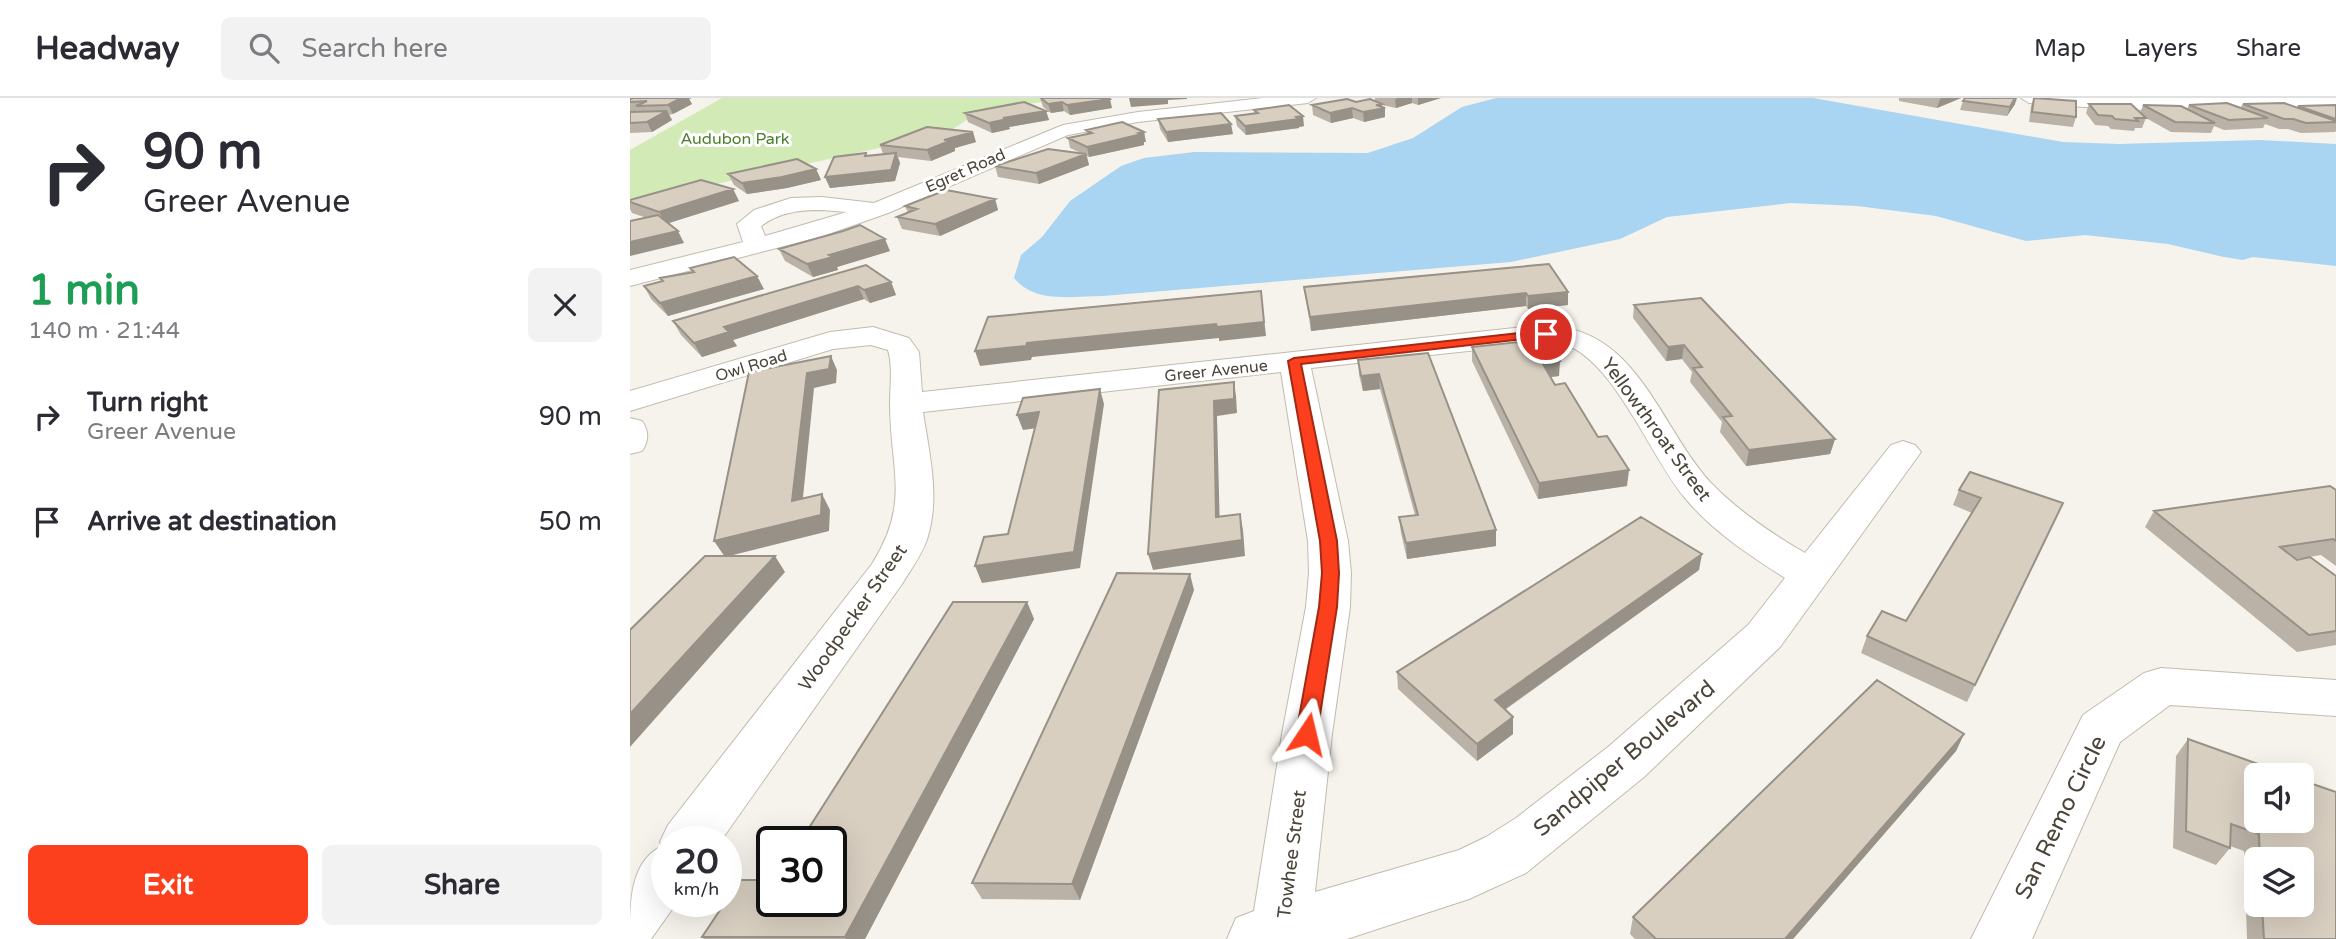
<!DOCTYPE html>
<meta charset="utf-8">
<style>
:root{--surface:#fff;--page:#f2f2f3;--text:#2b2b33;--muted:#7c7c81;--line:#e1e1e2;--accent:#fc3f1d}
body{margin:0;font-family:"Varela Round",sans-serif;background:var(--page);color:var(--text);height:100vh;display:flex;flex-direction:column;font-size:26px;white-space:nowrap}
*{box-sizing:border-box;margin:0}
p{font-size:23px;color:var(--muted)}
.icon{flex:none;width:38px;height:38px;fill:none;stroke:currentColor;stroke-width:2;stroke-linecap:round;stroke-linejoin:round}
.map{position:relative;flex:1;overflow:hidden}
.details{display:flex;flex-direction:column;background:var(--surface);width:630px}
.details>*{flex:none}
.top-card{background:#fff;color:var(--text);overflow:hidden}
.tools{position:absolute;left:1614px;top:665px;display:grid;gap:14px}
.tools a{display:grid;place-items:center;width:70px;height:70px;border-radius:10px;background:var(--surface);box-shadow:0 7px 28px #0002;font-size:35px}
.speed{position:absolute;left:21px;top:728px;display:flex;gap:14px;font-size:35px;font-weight:700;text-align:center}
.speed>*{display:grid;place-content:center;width:91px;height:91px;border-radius:50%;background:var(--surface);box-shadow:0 7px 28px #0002;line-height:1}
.speed small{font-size:18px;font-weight:400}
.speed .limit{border:4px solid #111;border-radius:10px;background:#fff;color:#111}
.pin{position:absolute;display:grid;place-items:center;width:60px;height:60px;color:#fff;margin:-30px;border:4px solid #fff;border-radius:50%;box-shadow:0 2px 7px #0007}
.me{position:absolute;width:77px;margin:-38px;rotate:10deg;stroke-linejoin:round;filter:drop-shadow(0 0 5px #0008)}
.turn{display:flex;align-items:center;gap:24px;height:147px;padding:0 28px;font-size:32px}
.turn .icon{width:91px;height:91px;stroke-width:2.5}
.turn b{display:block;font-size:49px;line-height:60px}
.round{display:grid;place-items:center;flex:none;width:74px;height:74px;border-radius:10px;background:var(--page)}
.headline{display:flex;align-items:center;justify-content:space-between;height:119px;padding:0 28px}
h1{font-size:42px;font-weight:800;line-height:52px;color:#1e9e55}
.button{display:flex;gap:14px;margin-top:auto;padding:14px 28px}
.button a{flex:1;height:80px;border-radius:10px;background:var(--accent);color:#fff;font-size:28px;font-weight:800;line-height:80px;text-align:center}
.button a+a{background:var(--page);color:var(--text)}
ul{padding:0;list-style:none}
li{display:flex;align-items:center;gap:21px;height:105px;padding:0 28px}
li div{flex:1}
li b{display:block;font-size:26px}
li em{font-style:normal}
header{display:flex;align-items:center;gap:42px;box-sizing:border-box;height:98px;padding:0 35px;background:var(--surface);border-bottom:2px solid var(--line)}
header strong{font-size:33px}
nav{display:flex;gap:38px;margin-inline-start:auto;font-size:24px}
.search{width:490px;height:63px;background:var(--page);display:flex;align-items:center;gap:18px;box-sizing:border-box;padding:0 24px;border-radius:10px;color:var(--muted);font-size:26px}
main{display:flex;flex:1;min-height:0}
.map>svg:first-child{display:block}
.green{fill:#d2eab5}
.water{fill:#a9d4f2}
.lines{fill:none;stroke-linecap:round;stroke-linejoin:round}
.minor-casing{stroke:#c2bbae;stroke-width:2}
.minor{fill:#fff;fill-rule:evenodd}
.wall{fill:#bab2a6;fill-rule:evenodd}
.shaded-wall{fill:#979187}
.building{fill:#d8cfc1;stroke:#979187;stroke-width:2}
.route{fill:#fc3f1d;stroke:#a42913;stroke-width:2}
.labels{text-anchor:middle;stroke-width:6;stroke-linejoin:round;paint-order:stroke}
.far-park-label{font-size:16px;fill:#4a7f2a;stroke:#fff}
.far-street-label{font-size:16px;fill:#4b4439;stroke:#fff}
.street-label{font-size:19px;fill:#4b4439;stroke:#fff}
.near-street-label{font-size:23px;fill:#4b4439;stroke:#fff}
</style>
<header>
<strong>Headway</strong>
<div class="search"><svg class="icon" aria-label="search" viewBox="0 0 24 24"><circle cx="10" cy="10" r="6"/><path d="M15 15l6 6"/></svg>Search here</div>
<nav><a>Map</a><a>Layers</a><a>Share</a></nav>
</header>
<main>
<section class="details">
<div class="top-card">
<div class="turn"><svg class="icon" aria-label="right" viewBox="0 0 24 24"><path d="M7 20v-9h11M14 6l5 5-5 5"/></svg><div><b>90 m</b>Greer Avenue</div></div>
</div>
<div class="headline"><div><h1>1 min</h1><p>140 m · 21:44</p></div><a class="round"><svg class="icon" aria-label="close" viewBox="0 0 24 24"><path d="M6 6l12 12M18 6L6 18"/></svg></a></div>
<ul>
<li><svg class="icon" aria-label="right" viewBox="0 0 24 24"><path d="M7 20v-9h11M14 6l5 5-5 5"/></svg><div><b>Turn right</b><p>Greer Avenue</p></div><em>90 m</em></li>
<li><svg class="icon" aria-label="arrive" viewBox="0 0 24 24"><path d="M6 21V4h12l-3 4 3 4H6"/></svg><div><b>Arrive at destination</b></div><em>50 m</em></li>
</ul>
<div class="button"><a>Exit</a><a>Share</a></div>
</section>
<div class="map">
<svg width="1706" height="841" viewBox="0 0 1706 841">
<rect width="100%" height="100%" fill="#f6f3ec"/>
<path class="green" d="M 92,0 L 439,0 L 350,13 L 317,35 L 0,105 L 0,52 Z"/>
<path class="water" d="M 866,0 L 1183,0 L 1433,44 L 1489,46 L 1630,42 L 1706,46 L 1706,168 L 1623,159 L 1613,162 L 1594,159 L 1538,146 L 1455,137 L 1396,143 L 1306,118 L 1227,108 L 1161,105 L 1037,119 L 990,141 L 881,164 L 473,198 C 442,198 405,206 384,180 L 391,157 L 412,139 L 440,103 L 491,68 L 514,60 L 564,54 L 738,55 L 783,40 L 832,9 Z"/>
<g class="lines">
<g class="minor-casing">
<path id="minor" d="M 633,0 L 686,0 L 678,5 L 508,24 L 438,37 L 258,115 L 193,138 L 0,188 L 0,172 L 113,144 L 107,126 L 124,112 L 161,100 L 192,99 L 244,105 L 433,27 L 508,14 ZM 192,112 L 217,114 L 135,138 L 131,128 C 150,114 169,112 192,112 Z
M 1391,0 L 1706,0 L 1706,10 L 1496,12 L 1399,5 Z
M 904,228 C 1005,221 1026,324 1081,385 C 1108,413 1141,435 1175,455 L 1261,347 L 1273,343 L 1285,347 L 1291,354 L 1150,549 L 1014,679 L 896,775 L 839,801 L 717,841 L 597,841 L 606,820 L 624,813 L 652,636 L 676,509 L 679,475 L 678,443 L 651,274 L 293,314 C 299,354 310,398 298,438 C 294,454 281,471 272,486 L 90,744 L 37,744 L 37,803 L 48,803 L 21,841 L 0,841 C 0,803 0,764 32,748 L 30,744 L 38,727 L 242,466 C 281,404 260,372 260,305 C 260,287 263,269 258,252 L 241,247 L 203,251 L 0,313 L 0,293 L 200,234 L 243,229 L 279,240 L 289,254 L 292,294 ZM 911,245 C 918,245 926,244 933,246 C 983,260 1021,360 1055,400 C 1082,433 1119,457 1155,480 L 1118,527 L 978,649 L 886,720 L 856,739 L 829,752 L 685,794 L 702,636 L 720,509 L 721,475 L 718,443 L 681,270 Z
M 0,320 L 12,323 C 19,333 19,343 12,353 L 0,356 Z
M 1531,570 L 1706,582 L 1706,618 L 1540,607 L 1490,644 L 1402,841 L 1341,841 L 1453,617 L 1514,575 Z"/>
</g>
<use href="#minor" class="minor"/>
</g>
<path class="wall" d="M 410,0 L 482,10 L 440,17 L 434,13 L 421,15 L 413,9 Z
M 745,0 L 811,0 L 788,7 L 782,5 L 766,10 L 752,7 L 755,19 L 734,24 L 723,20 L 701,25 L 683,17 L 682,7 L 745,3 Z
M 1269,0 L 1331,0 L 1307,10 L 1269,3 Z
M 1404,0 L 1446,19 L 1443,29 L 1399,24 L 1401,8 Z
M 0,1 L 61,1 L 59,1 L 62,6 L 43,16 L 39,17 L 42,22 L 22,34 L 0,35 L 0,14 L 9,14 L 9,13 L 0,13 Z
M 1333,3 L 1385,6 L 1377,18 L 1330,12 Z
M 1459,6 L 1510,15 L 1513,7 L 1557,11 L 1559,7 L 1610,10 L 1613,6 L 1667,9 L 1668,8 L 1706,7 L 1706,33 L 1705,34 L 1671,35 L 1658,31 L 1649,31 L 1635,26 L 1633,30 L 1594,32 L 1584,28 L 1581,35 L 1541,34 L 1516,20 L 1512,30 L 1505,30 L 1504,33 L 1481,31 L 1478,28 L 1465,27 L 1456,15 Z
M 624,12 L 674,28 L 669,29 L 669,30 L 616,37 L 607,28 L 605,18 L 624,15 Z
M 416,13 L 419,22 L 379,29 L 380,31 L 362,35 L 338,24 L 335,15 Z
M 528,21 L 603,36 L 538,44 L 530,31 Z
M 456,32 L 516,44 L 514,44 L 514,47 L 459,59 L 457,58 L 459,67 L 409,86 L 368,79 L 365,68 L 451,55 L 440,50 L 438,40 L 457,36 Z
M 346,44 L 325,50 L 325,53 L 301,63 L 268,59 L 270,65 L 265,83 L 200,90 L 195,79 L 236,55 L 237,58 L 253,56 L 250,47 Z
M 186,71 L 191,82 L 157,90 L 117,96 L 104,87 L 98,76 Z
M 103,91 L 109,103 L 38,125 L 54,145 L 17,120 L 2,115 L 0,111 L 0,102 Z
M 365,101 L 368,112 L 310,138 L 272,131 L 267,119 L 278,115 L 275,108 Z
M 149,151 L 260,153 L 207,169 L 208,172 L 183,179 L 155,163 Z
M 236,167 L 261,184 L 266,197 L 240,205 L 234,201 L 103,242 L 107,248 L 72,259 L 51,237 L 43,223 Z
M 60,170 L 134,191 L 38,218 L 21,201 L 14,188 L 32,183 L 30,180 L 62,174 Z
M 674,189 L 938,194 L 938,207 L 898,211 L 896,208 L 681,233 Z
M 1004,207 L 1205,341 L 1200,356 L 1116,368 L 1090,334 L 1092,324 L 1060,284 L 1062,274 L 1052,261 L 1036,263 L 1003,220 Z
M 842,249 L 929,278 L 920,279 L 997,388 L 908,401 L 842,263 Z
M 798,255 L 866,432 L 866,448 L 777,461 L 771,435 L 769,419 L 785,417 L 750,291 L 733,293 L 729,277 L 728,262 Z
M 1329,392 L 1433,405 L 1337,604 L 1231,555 L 1237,538 L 1276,523 L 1342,415 L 1323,407 Z
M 1706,392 L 1706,468 L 1691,457 L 1666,461 L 1706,478 L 1706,547 L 1667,554 L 1515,429 L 1524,413 Z
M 1069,472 L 875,612 L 883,636 L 847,663 L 768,591 L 767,574 Z
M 564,492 L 450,802 L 352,801 L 342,785 Z
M 397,504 L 404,521 L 235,841 L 74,841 L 72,839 L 142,803 Z
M 1334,636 L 1326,653 L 1163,841 L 1005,841 L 1000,836 L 1003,819 Z
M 1558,641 L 1659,677 L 1626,677 L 1626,723 L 1671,723 L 1671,682 L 1706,694 L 1706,841 L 1617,841 L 1614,753 L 1600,748 L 1600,750 L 1586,767 L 1543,750 L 1546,658 ZM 1626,761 L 1671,761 L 1671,807 L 1626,807 Z"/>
<path class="shaded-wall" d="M 45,0 L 62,0 L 59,1 L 62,6 L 43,16 L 38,7 Z
M 499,0 L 557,0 L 557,1 L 538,2 L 538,6 L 501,9 Z
M 769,0 L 782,0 L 782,5 L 766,10 L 765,1 Z
M 788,0 L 811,0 L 788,7 Z
M 1312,0 L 1331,0 L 1307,10 L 1310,1 Z
M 1385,0 L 1387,0 L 1385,6 L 1377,18 L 1380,9 Z
M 480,1 L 482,10 L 440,17 L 437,7 Z
M 432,4 L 434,13 L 421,15 L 418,6 Z
M 752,6 L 752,10 L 755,10 L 755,19 L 734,24 L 733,14 L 746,7 Z
M 722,10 L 723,20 L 701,25 L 700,15 Z
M 37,13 L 42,22 L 22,34 L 17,24 Z
M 416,13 L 419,22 L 379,29 L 380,31 L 362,35 L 359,25 L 373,20 Z
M 673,18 L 674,28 L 669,29 L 669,30 L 616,37 L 615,28 Z
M 601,26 L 603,36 L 538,44 L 536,34 Z
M 343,34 L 346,44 L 325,50 L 325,53 L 301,63 L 297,52 L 314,42 Z
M 514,34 L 516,44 L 514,44 L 514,47 L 459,59 L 457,49 Z
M 266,55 L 270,65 L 265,83 L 200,90 L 195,79 Z
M 456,56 L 459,67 L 409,86 L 406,75 Z
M 186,71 L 191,82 L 157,90 L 117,96 L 112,85 Z
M 103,91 L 109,103 L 36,126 L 29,114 Z
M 365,101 L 368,112 L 310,138 L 305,126 Z
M 48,133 L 54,145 L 0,158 L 0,144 Z
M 255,141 L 260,153 L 207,169 L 208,172 L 183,179 L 177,166 L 199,157 Z
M 127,178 L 134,191 L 38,218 L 30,205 Z
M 261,184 L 266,197 L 240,205 L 234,192 Z
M 228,188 L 234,201 L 103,242 L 107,248 L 72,259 L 64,245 L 94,229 Z
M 631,193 L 636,238 L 589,243 L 589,240 L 402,259 L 401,262 L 350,268 L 345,253 Z
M 938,194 L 938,207 L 898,211 L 898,198 Z
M 896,195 L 896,208 L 681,233 L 680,219 Z
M 1054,247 L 1052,261 L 1036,263 L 1038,249 Z
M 201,258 L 207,272 L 206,285 L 184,290 L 171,419 L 162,403 L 177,275 Z
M 930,263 L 929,278 L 912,280 L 913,266 Z
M 749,276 L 750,291 L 733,293 L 731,278 Z
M 604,284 L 606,298 L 607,315 L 587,318 L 590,435 L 586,419 L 584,303 Z
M 470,291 L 474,306 L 450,470 L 352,485 L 345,468 L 444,454 Z
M 409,314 L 414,329 L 393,332 L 387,317 Z
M 1205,341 L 1200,356 L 1116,368 L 1119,352 Z
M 999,372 L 997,388 L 908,401 L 909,385 Z
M 192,396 L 200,412 L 199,433 L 95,459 L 84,443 Z
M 610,416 L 613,432 L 615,458 L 523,472 L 518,456 Z
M 866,432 L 866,448 L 777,461 L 776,445 Z
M 1072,456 L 1069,472 L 864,619 L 865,602 Z
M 145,458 L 155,474 L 0,649 L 0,616 Z
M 560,476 L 564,492 L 450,802 L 442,786 Z
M 397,504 L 404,521 L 235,841 L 216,841 L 215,839 Z
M 883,619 L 883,636 L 847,663 L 847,646 Z
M 1334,636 L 1326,653 L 1163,841 L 1155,841 Z"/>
<path class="building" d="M 3,0 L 51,0 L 38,7 L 6,8 L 17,3 L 0,4 L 0,1 Z
M 411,0 L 479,0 L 480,1 L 437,7 L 432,4 L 418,6 Z
M 1335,0 L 1385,0 L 1380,9 L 1333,3 Z
M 1404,0 L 1446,3 L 1446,19 L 1402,14 Z
M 717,1 L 726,4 L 740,1 L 752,6 L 746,7 L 755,10 L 733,14 L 722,10 L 700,15 L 682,7 Z
M 394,4 L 416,13 L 373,20 L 377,21 L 359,25 L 335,15 Z
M 1597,5 L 1638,20 L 1599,22 L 1559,7 Z
M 1654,5 L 1706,23 L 1706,24 L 1676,25 L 1663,21 L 1654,21 L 1613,6 Z
M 1459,6 L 1501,6 L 1516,20 L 1505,20 L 1508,23 L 1485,21 L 1482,18 L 1468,17 Z
M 659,7 L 673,18 L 666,19 L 668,21 L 615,28 L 605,18 L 628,15 L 624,12 Z
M 1513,7 L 1551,8 L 1585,25 L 1545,24 Z
M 1706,7 L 1706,21 L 1668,8 Z
M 37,13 L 17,24 L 0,25 L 0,14 Z
M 591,15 L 601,26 L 536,34 L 528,21 Z
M 492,24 L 514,34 L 509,35 L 512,36 L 457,49 L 438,40 L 462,35 L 456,32 Z
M 297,29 L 343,34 L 314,42 L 322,42 L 297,52 L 250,47 Z
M 418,51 L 456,56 L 406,75 L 365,68 Z
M 236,55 L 235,58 L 266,55 L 261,72 L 195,79 L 204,59 Z
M 167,61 L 186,71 L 152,79 L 112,85 L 98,76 Z
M 71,82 L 103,91 L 29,114 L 0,104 L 0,102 Z
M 316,92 L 365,101 L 305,126 L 267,119 L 287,111 L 275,108 Z
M 28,117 L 48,133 L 0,144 L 0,123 Z
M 230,127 L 255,141 L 199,157 L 203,159 L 177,166 L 149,151 L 213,133 Z
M 104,159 L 127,178 L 30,205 L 14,188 L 33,183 L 30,180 L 64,174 L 60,170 Z
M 919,166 L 938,194 L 898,198 L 896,195 L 680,219 L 674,189 Z
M 236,167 L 261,184 L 234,192 L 228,188 L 94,229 L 99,234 L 64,245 L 43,223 Z
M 631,193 L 634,224 L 587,229 L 586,226 L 397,245 L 396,248 L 345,253 L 358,219 Z
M 1071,200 L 1205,341 L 1119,352 L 1093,319 L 1102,318 L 1063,270 L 1072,269 L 1054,247 L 1038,249 L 1004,207 Z
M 916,241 L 930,263 L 913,266 L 925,287 L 935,285 L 968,339 L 977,338 L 999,372 L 909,385 L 842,249 Z
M 798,255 L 866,432 L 776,445 L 769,419 L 788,417 L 749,276 L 731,278 L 728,262 Z
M 201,258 L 199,271 L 177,275 L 162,403 L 192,396 L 191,417 L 84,443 L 119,274 Z
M 604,284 L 604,301 L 584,303 L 586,419 L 610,416 L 612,442 L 518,456 L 529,292 Z
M 470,291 L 444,454 L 345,468 L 354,439 L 378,436 L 409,314 L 387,317 L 393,300 Z
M 1340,374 L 1433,405 L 1345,587 L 1237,538 L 1252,513 L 1276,523 L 1351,400 L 1329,392 Z
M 1700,388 L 1706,392 L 1706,443 L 1703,441 L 1650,449 L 1667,462 L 1680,459 L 1706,478 L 1706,533 L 1679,537 L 1524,413 Z
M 1011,419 L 1072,456 L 865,602 L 883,619 L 847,646 L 767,574 Z
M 75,458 L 145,458 L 0,616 L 0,532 Z
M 487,475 L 560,476 L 442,786 L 342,785 Z
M 323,504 L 397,504 L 215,839 L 72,839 L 110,782 L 142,782 L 142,803 L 201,803 L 201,744 L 170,744 Z
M 1247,582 L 1334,636 L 1155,841 L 1026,841 L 1003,819 Z
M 1558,641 L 1659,677 L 1626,677 L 1626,723 L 1671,723 L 1671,682 L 1706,694 L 1706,841 L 1634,841 L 1632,807 L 1671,807 L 1671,761 L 1630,761 L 1629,736 L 1601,726 L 1600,750 L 1556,733 Z"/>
<path class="route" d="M 916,232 L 922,236 L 920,238 L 671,266 L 707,443 L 709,475 L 707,509 L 687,636 L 684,642 L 677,644 L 669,642 L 666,636 L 689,509 L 692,475 L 690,443 L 658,263 L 664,260 Z"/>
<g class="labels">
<g class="far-park-label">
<text x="105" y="46">Audubon Park</text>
</g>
<g class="far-street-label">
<text transform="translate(335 72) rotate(-24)" y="6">Egret Road</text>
<text transform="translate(121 267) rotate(-17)" y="6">Owl Road</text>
<text transform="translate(586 272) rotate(-6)" y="6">Greer Avenue</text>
</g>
<g class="street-label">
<text transform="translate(1027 331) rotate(54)" y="7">Yellowthroat Street</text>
<text transform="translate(222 519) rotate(-55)" y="7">Woodpecker Street</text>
<text transform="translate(661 756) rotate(-83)" y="7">Towhee Street</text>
</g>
<g class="near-street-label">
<text transform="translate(994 660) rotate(-40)" y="8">Sandpiper Boulevard</text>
<text transform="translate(1430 719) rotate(-64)" y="8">San Remo Circle</text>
</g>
</g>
</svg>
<div class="tools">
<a><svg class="icon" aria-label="sound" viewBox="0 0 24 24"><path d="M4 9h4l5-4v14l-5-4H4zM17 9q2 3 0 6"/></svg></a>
<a><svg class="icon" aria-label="layers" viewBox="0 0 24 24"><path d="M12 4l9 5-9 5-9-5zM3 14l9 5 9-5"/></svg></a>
</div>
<div class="speed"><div>20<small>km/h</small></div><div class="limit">30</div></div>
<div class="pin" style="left:916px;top:236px;background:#d93025"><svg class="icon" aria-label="arrive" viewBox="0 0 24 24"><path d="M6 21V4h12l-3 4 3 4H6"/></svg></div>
<svg class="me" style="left:677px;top:636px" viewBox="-20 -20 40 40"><path d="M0-17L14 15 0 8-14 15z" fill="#fc3f1d" stroke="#fff" stroke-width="4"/></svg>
</div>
</main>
